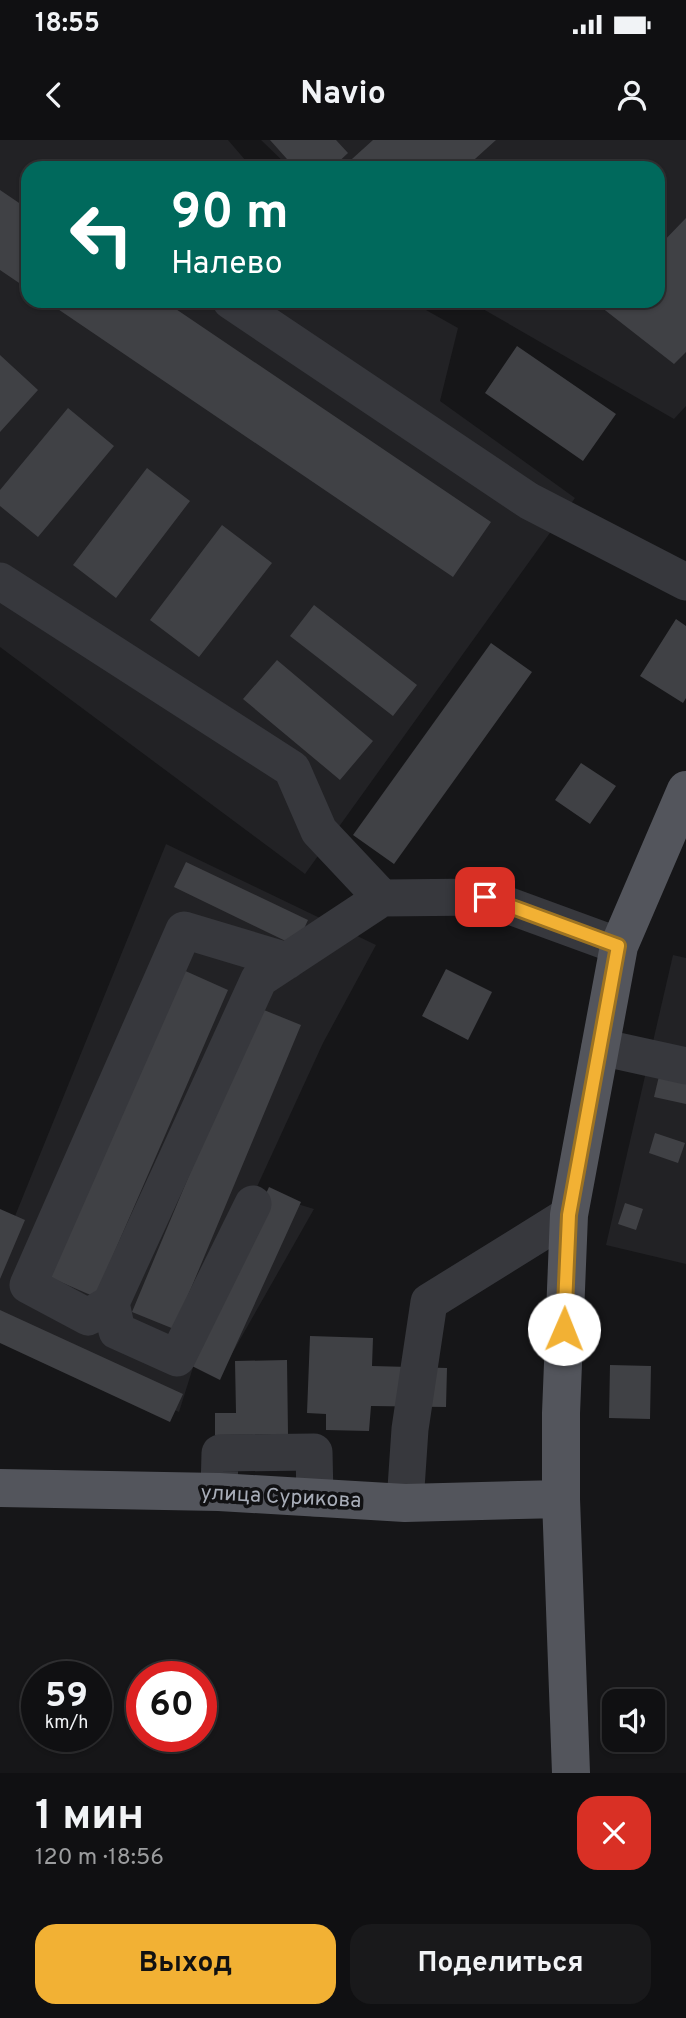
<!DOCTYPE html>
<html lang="ru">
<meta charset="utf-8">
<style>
:root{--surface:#101012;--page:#19191b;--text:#f1f3f6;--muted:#9c9d9f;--line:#303032;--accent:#f2b134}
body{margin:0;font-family:Overpass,sans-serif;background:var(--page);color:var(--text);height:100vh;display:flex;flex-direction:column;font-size:26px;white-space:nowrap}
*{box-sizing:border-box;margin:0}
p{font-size:23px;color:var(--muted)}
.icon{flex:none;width:38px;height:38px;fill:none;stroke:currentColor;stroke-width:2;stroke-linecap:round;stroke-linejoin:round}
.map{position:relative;height:1633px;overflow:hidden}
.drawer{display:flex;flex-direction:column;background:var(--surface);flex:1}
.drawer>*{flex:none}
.banner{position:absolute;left:21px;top:21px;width:644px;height:147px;border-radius:21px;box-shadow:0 2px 5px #0004,0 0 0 2px var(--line);background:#00695c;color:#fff;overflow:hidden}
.controls{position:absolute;left:602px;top:1549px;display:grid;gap:14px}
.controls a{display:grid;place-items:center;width:63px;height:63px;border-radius:14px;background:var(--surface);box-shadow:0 2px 5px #0004,0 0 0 2px var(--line);font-size:35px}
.speed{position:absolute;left:21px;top:1521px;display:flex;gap:14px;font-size:35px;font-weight:700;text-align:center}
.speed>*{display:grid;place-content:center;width:91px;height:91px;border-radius:50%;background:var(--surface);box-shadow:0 2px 5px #0004,0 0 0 2px var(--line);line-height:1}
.speed small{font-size:18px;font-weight:400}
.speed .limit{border:10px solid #d22;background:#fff;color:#111}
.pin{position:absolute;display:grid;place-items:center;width:60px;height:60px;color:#fff;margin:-30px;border-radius:14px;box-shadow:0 4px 10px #0006}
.me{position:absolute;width:77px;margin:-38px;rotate:1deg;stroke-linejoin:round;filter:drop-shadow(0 0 5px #0008)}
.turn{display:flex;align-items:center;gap:24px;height:147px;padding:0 35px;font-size:32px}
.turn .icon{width:91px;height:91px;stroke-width:2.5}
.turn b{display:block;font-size:49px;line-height:60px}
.round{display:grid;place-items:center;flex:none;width:74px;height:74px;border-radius:21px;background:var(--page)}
.summary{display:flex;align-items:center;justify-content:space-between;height:119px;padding:0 35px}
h1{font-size:42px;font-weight:700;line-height:52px}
.action{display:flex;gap:14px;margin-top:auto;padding:14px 35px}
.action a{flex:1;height:80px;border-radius:21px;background:var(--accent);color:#111;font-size:28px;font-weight:700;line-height:80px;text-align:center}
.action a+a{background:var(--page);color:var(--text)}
.status{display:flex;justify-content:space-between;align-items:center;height:49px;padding:0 35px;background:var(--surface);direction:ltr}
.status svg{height:19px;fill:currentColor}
header{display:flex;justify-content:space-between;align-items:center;height:91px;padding:0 35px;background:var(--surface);font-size:32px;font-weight:700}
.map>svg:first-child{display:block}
.built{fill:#222225}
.building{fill:#404145}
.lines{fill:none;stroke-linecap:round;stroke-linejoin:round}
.minor{stroke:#37383d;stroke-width:37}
.major{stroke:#53555c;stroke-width:38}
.route-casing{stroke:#9d7322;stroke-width:18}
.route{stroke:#f2b134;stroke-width:12}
.labels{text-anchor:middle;stroke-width:7;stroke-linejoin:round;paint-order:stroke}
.street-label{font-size:21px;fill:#a8adb8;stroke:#111113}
</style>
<div class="status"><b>18:55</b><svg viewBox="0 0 49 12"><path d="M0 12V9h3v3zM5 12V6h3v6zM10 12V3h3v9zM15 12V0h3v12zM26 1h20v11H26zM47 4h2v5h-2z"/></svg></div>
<header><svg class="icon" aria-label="back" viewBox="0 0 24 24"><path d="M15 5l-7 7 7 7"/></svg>Navio<svg class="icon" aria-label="person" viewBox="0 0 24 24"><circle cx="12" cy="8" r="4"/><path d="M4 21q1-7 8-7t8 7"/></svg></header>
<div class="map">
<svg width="686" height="1633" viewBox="0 0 686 1633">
<rect width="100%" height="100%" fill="#161618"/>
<path class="built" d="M 0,0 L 228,0 L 252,28 L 28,28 L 28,161 L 410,161 L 458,188 L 440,261 L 575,358 L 305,734 L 0,507 Z
M 261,0 L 686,0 L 686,266 L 674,279 L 469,161 L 658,161 L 658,28 L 290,28 Z
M 166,704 L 376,805 L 323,903 L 255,1051 L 314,1069 L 221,1233 L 195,1221 L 179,1272 L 0,1190 L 0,1113 Z
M 673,815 L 686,818 L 686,1124 L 606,1105 Z"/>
<path class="building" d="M 270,0 L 336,0 L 348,13 L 332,28 L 295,28 Z
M 373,0 L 496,0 L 465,28 L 342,28 Z
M 0,50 L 28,69 L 28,149 L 0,130 Z
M 686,78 L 686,212 L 674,224 L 601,167 L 607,161 L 658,161 L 658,107 Z
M 46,161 L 164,161 L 491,382 L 453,437 Z
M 517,206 L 616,274 L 583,321 L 485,253 Z
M 0,215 L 38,250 L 0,292 Z
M 68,268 L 114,306 L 38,397 L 0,366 L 0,350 Z
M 147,328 L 190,361 L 116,458 L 73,425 Z
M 222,385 L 272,423 L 199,517 L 150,480 Z
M 314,465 L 417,545 L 393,576 L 290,496 Z
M 676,479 L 686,486 L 686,558 L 683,563 L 640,536 Z
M 491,503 L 532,532 L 394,724 L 353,695 Z
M 277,520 L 373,601 L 340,640 L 243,559 Z
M 581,623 L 616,646 L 590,684 L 555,660 Z
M 186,722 L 308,780 L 296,806 L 174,747 Z
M 181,829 L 228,850 L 95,1157 L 47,1136 Z
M 446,829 L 492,852 L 468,900 L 422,876 Z
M 259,868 L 301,885 L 174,1189 L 132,1172 Z
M 659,936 L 686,942 L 686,964 L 654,957 Z
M 655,993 L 685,1003 L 678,1023 L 649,1013 Z
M 269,1047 L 301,1062 L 220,1240 L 188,1224 Z
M 625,1063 L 643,1069 L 636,1090 L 618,1084 Z
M 0,1069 L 25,1080 L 0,1139 Z
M 0,1170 L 183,1254 L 170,1282 L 0,1203 Z
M 310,1196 L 373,1198 L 372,1226 L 447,1228 L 446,1267 L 371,1266 L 369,1291 L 326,1290 L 326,1274 L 307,1273 Z
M 287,1220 L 288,1294 L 215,1295 L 215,1273 L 236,1273 L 235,1221 Z
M 610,1225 L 651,1226 L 650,1279 L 609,1278 Z"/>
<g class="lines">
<path class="minor" d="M 231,161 L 529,361 L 686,442
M 0,441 L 292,629 L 319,691 L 382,758
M 600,907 L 686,926
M 253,1064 L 177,1218 L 117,1191 L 111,1163 L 88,1177 L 28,1145 L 184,790 L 287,821
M 111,1163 L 259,839 L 382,758 L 485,757 L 619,806
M 219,1352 L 220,1313 L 314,1312 L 315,1358
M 405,1363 L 410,1289 L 429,1162 L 569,1075"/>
<path class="major" d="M 0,1348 L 219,1352 L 405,1363 L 561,1359
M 571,1633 L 561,1359 L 561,1273 L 569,1075 L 619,806 L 686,650"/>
</g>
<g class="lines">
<g class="route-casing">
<path id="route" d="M 485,757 L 618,806 L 569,1075 L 564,1189"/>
</g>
<use href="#route" class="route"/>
</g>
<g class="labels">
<g class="street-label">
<text transform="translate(281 1356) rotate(3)" y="7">улица Сурикова</text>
</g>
</g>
</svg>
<div class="controls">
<a><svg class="icon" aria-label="sound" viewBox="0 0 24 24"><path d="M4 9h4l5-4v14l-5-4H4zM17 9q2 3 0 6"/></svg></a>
</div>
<div class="speed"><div>59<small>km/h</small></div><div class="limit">60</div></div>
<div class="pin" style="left:485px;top:757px;background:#d93025"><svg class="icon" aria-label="arrive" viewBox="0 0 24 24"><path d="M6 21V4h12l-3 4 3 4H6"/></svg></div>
<svg class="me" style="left:564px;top:1189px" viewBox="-20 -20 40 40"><circle r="19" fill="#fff"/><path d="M0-13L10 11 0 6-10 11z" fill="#f2b134"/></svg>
<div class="banner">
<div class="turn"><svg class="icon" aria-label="left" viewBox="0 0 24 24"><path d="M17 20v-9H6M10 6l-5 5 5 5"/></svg><div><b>90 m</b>Налево</div></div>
</div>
</div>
<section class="drawer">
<div class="summary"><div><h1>1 мин</h1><p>120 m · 18:56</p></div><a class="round" style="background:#d93025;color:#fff"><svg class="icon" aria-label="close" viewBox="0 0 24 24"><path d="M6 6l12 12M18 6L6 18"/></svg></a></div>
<div class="action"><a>Выход</a><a>Поделиться</a></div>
</section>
